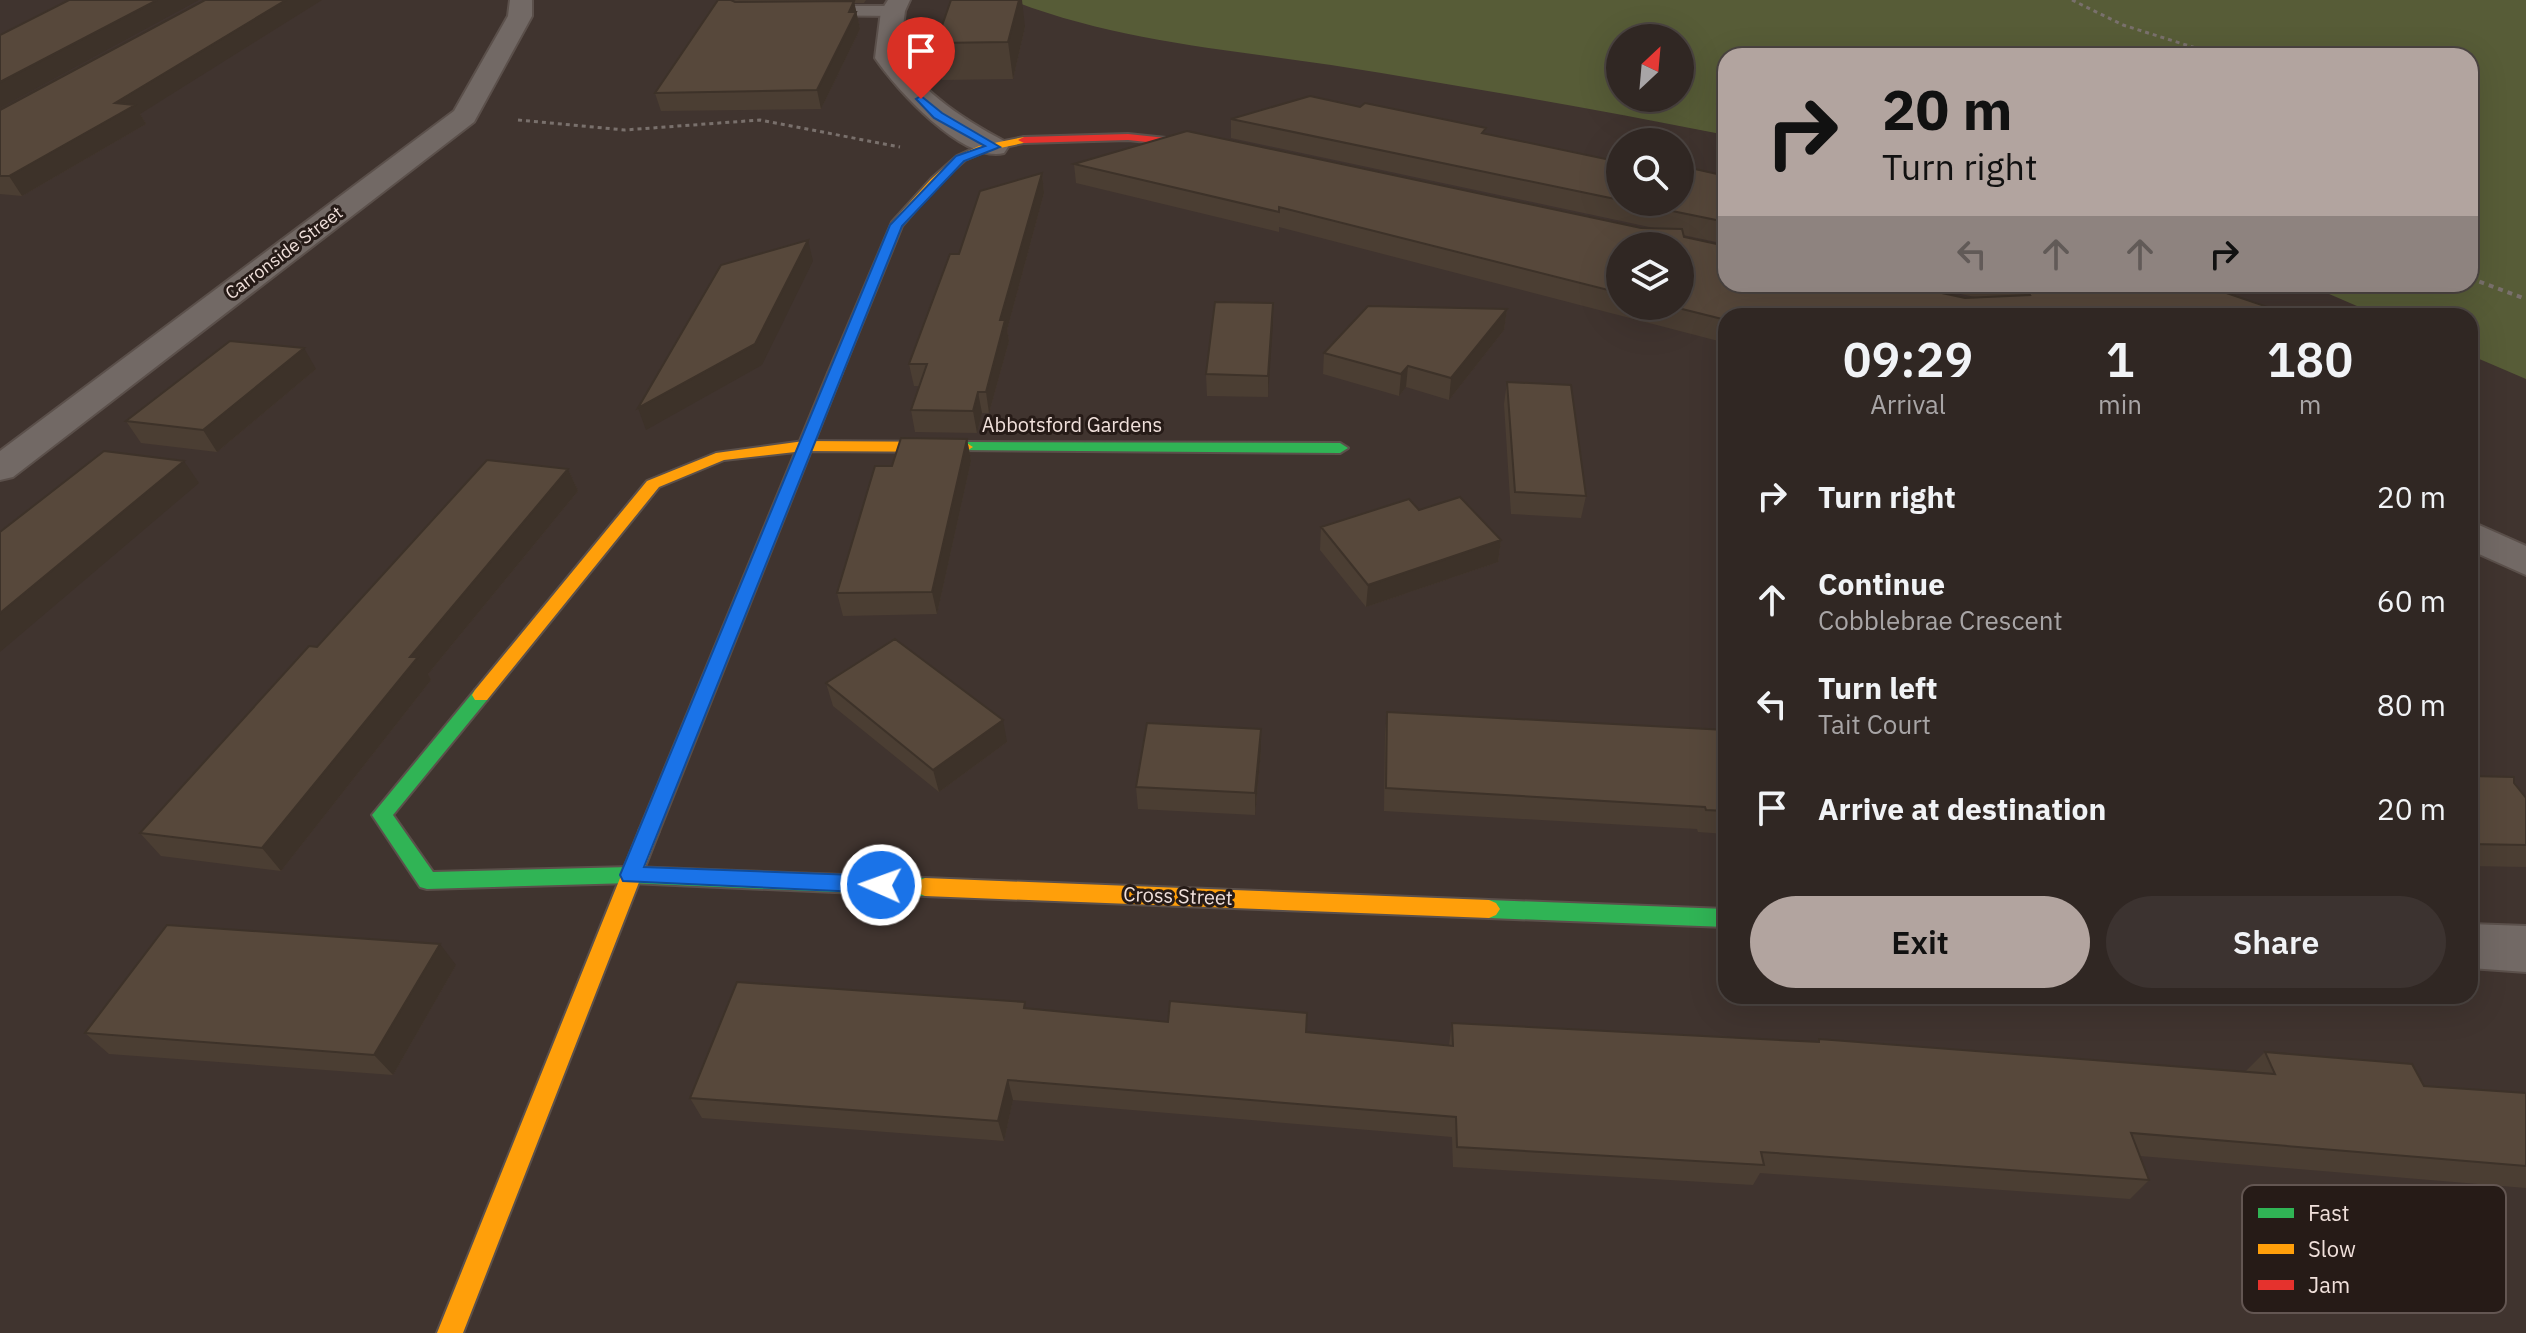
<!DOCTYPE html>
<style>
:root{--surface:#302723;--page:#3c3330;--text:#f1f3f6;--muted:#a8a5a6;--line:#4b4441;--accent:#b2a49f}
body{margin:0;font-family:"IBM Plex Sans",sans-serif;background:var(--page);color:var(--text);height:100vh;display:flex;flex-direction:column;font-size:30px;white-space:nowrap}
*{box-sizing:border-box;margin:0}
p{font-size:26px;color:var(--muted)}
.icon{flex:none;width:44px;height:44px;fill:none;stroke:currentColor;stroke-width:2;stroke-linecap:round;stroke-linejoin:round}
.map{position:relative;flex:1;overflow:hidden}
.side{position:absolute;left:1718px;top:308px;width:760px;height:696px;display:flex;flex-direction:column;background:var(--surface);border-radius:24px;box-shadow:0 8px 32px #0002,0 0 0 2px var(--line)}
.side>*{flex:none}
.guide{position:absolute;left:1718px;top:48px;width:760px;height:244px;border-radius:24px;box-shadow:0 8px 32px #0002,0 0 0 2px var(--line);background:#b2a49f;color:#111;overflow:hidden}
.needle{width:52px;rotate:26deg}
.buttons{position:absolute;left:1606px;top:24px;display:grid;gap:16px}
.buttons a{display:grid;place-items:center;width:88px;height:88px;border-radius:50%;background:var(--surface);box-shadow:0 8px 32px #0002,0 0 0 2px var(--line);font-size:40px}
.pin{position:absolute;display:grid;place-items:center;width:68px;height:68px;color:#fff;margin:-82px -34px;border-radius:50% 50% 50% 0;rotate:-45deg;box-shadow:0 0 8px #0007}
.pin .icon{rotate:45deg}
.me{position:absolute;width:88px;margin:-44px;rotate:272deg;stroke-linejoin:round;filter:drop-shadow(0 0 6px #0008)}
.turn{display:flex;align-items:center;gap:28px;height:168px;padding:0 32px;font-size:36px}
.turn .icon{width:104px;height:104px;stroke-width:2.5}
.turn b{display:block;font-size:56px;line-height:68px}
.lanes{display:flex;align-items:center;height:76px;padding:0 32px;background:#0003;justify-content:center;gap:40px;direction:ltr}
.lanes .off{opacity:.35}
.eta{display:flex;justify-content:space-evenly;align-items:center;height:136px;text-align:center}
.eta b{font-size:48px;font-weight:600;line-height:56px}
.cta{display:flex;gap:16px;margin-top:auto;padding:16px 32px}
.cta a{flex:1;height:92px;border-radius:48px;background:var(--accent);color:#111;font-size:32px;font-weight:600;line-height:92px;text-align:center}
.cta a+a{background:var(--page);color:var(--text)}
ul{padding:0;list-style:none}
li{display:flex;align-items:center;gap:24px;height:104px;padding:0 32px}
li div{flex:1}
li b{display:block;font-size:30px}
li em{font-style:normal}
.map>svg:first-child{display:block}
.green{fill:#575c37;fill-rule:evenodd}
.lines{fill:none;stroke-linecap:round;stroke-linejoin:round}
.lane-casing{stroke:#5b504b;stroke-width:4}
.street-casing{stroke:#5b504b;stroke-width:4}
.fast-casing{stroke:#5b504b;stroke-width:4}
.slow-casing{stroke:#5b504b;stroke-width:4}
.jam-casing{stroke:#5b504b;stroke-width:4}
.path-far1{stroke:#79706c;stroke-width:3;stroke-dasharray:4 4;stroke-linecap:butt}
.path{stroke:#79706c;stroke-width:4;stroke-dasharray:5 5;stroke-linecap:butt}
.lane{fill:#726965;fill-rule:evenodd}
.street{fill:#726965;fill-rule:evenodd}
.fast{fill:#30b455;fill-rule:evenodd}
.slow{fill:#ff9f0a;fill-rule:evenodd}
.jam{fill:#e5322d;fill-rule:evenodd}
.wall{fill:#4b3e33;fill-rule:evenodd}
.shaded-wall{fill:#3d3229}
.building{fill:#57483b;stroke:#3d3229;stroke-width:2}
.route{fill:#1a73e8;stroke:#114b97;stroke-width:2}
.labels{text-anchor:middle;stroke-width:6;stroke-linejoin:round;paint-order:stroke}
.far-street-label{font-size:18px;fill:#f0e0db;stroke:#261b17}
.street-label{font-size:20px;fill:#f0e0db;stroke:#261b17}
.key{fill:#261b17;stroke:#635652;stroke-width:2}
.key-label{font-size:22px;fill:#f0e0db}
</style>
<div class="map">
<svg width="2526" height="1333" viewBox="0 0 2526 1333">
<rect width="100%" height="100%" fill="#40342f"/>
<path class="green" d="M 1011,0 L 2526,0 L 2526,379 L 2470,355 L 2470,316 L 2380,316 L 2306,284 L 2470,284 L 2470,56 L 1726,56 L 1726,135 C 1595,109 1463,86 1331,65 C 1223,49 1113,40 1011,0 ZM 1620,38 L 1680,38 L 1680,98 L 1620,98 Z"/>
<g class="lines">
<g class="lane-casing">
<path id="lane" d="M 812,6 L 893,6 L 902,11 L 893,16 L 806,15 L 803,11 L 806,7 Z"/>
</g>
<g class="street-casing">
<path id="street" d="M 510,0 L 532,0 L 532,16 L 474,122 L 13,477 L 0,480 L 0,451 L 454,111 L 508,16 Z
M 888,0 L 910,0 L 905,11 L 899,58 C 928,96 963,119 1004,141 L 1008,147 L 1004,153 C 963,163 896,89 875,58 L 881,11 Z
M 2470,521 L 2526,546 L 2526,575 L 2470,550 Z
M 2470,924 L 2526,926 L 2526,972 L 2470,968 Z"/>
</g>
<g class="fast-casing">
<path id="fast" d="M 965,442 L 1340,443 L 1348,448 L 1340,453 L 960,450 L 957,447 Z
M 481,688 L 490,695 L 487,700 L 393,815 L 433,872 L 631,867 L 925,878 L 932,881 L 935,887 L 932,893 L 925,896 L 631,883 L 427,889 L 420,887 L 372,815 L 475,690 Z
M 1489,900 L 1726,909 L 1726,927 L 1489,918 L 1482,915 L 1478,909 L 1482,903 Z"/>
</g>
<g class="slow-casing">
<path id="slow" d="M 1024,137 L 1030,140 L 1028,142 L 986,151 L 965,160 L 939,183 L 902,226 L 842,373 L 835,377 L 830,376 L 828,373 L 892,222 L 931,179 L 957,156 L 979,146 Z
M 804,441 L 965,442 L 973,447 L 965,452 L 804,451 L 724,460 L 659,487 L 487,700 L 475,700 L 472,695 L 475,690 L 647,481 L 716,453 Z
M 649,823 L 656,825 L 659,831 L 463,1333 L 437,1333 L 639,831 L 642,825 Z
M 925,878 L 1489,900 L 1496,903 L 1500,909 L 1496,915 L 1489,918 L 925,896 L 918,893 L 915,887 L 918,881 Z"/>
</g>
<g class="jam-casing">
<path id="jam" d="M 1128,134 L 1223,144 L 1229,147 L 1223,150 L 1128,140 L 1024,143 L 1018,140 L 1024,137 Z
M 835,369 L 842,373 L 659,831 L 656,837 L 649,839 L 642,837 L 639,831 L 828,373 Z"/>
</g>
<path class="path-far1" d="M 2072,0 L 2123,25 L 2221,56
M 518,120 L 625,130 L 760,120 L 900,147"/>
<path class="path" d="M 2470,278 L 2526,299"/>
<use href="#lane" class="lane"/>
<use href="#street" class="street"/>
<use href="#fast" class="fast"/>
<use href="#slow" class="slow"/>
<use href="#jam" class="jam"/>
</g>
<path class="wall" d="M 718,0 L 866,0 L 864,3 L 854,3 L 860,29 L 821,109 L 661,111 L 655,93 Z
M 1025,27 L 1013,79 L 942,80 L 936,43 Z
M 1360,107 L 1620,162 L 1620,202 L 1680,202 L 1691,177 L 1726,176 L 1726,244 L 1683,235 L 1684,237 L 1965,298 L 1975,297 L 1913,284 L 2200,284 L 1726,316 L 1726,343 L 1279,227 L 1279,232 L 1076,183 L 1074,164 L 1641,228 L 1654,228 L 1231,138 L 1231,119 ZM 1620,246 L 1680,306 L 1620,306 Z
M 0,110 L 140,114 L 146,124 L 22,196 L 0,194 Z
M 1042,173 L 1044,193 L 1007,330 L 1009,341 L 989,413 L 982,413 L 977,433 L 915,432 L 911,410 L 919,386 L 914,386 L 909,364 L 959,254 Z
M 1273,303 L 1268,397 L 1207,396 L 1206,374 Z
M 1507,309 L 1504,330 L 1449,400 L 1406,387 L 1399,396 L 1323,374 L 1324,353 Z
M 316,369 L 217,452 L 141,443 L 126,421 Z
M 1507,382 L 1586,496 L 1581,518 L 1511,514 L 1504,404 Z
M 967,439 L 971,461 L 937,614 L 843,616 L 837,593 L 892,466 Z
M 568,469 L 578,491 L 428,674 L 431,680 L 281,871 L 161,856 L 140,833 Z
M 1419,510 L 1501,540 L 1498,562 L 1366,607 L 1320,550 L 1321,527 Z
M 826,683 L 1007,742 L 939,792 L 833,706 Z
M 1387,712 L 1726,730 L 1726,834 L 1698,832 L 1697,829 L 1384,811 L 1385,734 Z
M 1261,729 L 1261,751 L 1255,815 L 1138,809 L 1136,787 Z
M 2470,776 L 2514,783 L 2526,798 L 2526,867 L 2470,866 Z
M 456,965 L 393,1075 L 109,1054 L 85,1033 Z
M 1027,1008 L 1168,1022 L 1307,1032 L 1449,1045 L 1452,1023 L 1817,1042 L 1819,1039 L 2245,1072 L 2265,1052 L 2424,1086 L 2526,1093 L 2526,1188 L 2140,1156 L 2149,1180 L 2130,1199 L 1760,1173 L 1753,1185 L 1453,1167 L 1452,1137 L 1013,1100 L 1004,1141 L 702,1118 L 690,1098 Z"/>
<path class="shaded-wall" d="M 157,0 L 199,0 L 0,108 L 0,82 Z
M 286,0 L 322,0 L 140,114 L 146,124 L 22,196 L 9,176 L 115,103 Z
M 1019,0 L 1022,0 L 1025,27 L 1013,79 L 1008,42 Z
M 854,1 L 860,29 L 821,109 L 817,90 Z
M 1042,173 L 1044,193 L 1007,330 L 1009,341 L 989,413 L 986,392 L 1000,320 Z
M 808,240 L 813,261 L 762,365 L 646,430 L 638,408 Z
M 1273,303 L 1273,324 L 1268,397 L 1268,376 Z
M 1507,309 L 1504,330 L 1449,400 L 1451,378 Z
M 304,348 L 316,369 L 217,452 L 203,430 Z
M 1408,366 L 1406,387 L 1399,396 L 1401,374 Z
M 978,392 L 982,413 L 977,433 L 973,411 Z
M 967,439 L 971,461 L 937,614 L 932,592 Z
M 184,461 L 199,483 L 0,652 L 0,613 Z
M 568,469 L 578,491 L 428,674 L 431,680 L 281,871 L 262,848 L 410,657 Z
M 1501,540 L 1498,562 L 1366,607 L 1368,585 Z
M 1003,720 L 1007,742 L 939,792 L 933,770 Z
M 1261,729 L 1261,751 L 1255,815 L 1255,793 Z
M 440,944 L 456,965 L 393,1075 L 374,1055 Z
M 1008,1080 L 1013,1100 L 1004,1141 L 998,1121 Z"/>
<path class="building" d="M 69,0 L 157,0 L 0,82 L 0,35 Z
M 205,0 L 286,0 L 115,103 L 135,105 L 9,176 L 0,176 L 0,110 Z
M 718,0 L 731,0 L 735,2 L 854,1 L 849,12 L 856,12 L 817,90 L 655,93 Z
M 951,0 L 1019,0 L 1008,42 L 936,43 Z
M 1310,96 L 1360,107 L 1365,103 L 1486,128 L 1482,133 L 1620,162 L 1620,200 L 1231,119 Z
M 1187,131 L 1641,228 L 1682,229 L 1684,237 L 1726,246 L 1726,284 L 1900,284 L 1965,298 L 2030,295 L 2024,285 L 2019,284 L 2200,284 L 2294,316 L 1726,316 L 1726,320 L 1670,306 L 1680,306 L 1680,246 L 1620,246 L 1620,293 L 1279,207 L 1279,212 L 1074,164 Z
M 1695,169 L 1726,176 L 1726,222 L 1628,202 L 1680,202 L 1680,175 L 1691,177 Z
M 1042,173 L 1000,320 L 1005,320 L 986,392 L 978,392 L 973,411 L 911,410 L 927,364 L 909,364 L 950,254 L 959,254 L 980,191 Z
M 808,240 L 755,344 L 638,408 L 721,265 Z
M 1215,302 L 1273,303 L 1268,376 L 1206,374 Z
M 1368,306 L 1507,309 L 1451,378 L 1408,366 L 1401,374 L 1324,353 Z
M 230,341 L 304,348 L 203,430 L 126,421 Z
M 1507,382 L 1571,385 L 1586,496 L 1515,492 Z
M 901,438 L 967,439 L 932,592 L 837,593 L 875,466 L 892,466 Z
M 104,451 L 184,461 L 0,613 L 0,532 Z
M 487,460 L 568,469 L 410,657 L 418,657 L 262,848 L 140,833 L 309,646 L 317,647 Z
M 1460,497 L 1501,540 L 1368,585 L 1321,527 L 1409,499 L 1419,510 Z
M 895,639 L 1003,720 L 933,770 L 826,683 Z
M 1387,712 L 1726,730 L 1726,811 L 1706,810 L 1705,807 L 1386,788 Z
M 1147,723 L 1261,729 L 1255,793 L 1136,787 Z
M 2470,776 L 2514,777 L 2514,783 L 2526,798 L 2526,845 L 2470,844 Z
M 167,925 L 440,944 L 374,1055 L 85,1033 Z
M 737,982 L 1025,1002 L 1024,1008 L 1168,1022 L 1170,1001 L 1307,1013 L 1306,1032 L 1453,1046 L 1452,1023 L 1819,1042 L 1819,1039 L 2275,1074 L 2265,1052 L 2412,1064 L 2424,1086 L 2526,1093 L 2526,1166 L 2131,1133 L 2149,1180 L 1761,1152 L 1764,1165 L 1457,1147 L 1456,1117 L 1008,1080 L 998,1121 L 690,1098 Z"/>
<path class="route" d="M 921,96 L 942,113 L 1000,147 L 964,161 L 902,226 L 644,867 L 881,876 L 888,879 L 892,885 L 888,891 L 881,893 L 623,881 L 620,875 L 890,225 L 956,156 L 985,146 L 934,118 L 916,99 Z"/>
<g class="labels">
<g class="far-street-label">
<text transform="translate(284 253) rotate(-37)" y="6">Carronside Street</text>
</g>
<g class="street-label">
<text x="1072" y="432">Abbotsford Gardens</text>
<text transform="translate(1178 896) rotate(2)" y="7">Cross Street</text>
</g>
</g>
<rect x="2242" y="1185" width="264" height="128" rx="12" class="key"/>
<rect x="2258" y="1208" width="36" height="10" fill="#30b455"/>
<rect x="2258" y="1244" width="36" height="10" fill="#ff9f0a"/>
<rect x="2258" y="1280" width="36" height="10" fill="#e5322d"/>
<g class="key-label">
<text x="2308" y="1221">Fast</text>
<text x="2308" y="1257">Slow</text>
<text x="2308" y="1293">Jam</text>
</g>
</svg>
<div class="buttons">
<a><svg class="needle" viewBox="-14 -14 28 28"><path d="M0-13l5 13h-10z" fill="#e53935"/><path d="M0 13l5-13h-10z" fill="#a8a5a6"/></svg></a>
<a><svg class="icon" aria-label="search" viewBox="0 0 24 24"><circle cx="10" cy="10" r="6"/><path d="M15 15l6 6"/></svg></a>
<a><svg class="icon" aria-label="layers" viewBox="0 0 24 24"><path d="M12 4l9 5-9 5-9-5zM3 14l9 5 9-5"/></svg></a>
</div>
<div class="pin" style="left:921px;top:99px;background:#d93025"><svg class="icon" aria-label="arrive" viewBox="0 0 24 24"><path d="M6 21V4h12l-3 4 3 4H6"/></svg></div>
<svg class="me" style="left:881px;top:885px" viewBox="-20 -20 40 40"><circle r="17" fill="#1a73e8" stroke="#fff" stroke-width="3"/><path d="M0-11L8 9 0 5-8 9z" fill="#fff"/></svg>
<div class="guide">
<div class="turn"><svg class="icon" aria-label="right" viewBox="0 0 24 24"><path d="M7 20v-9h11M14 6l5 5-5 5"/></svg><div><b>20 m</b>Turn right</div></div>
<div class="lanes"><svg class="icon off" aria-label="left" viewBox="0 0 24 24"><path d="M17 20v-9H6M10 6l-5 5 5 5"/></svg><svg class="icon off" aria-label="ahead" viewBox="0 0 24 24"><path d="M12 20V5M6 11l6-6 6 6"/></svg><svg class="icon off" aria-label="ahead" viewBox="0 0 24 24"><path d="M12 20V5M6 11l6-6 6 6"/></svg><svg class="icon" aria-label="right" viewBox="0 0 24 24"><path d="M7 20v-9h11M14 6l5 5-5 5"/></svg></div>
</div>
<section class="side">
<div class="eta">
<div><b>09:29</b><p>Arrival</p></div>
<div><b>1</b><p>min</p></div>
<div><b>180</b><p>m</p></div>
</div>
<ul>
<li><svg class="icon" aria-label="right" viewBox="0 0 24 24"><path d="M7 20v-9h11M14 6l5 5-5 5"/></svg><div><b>Turn right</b></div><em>20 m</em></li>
<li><svg class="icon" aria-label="ahead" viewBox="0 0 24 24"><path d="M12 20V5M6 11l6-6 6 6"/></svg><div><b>Continue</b><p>Cobblebrae Crescent</p></div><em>60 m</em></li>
<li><svg class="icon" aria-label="left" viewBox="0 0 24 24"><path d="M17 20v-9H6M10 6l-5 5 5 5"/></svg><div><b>Turn left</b><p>Tait Court</p></div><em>80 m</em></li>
<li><svg class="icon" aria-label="arrive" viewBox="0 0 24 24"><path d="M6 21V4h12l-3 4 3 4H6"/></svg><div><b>Arrive at destination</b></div><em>20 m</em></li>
</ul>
<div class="cta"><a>Exit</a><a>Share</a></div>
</section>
</div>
